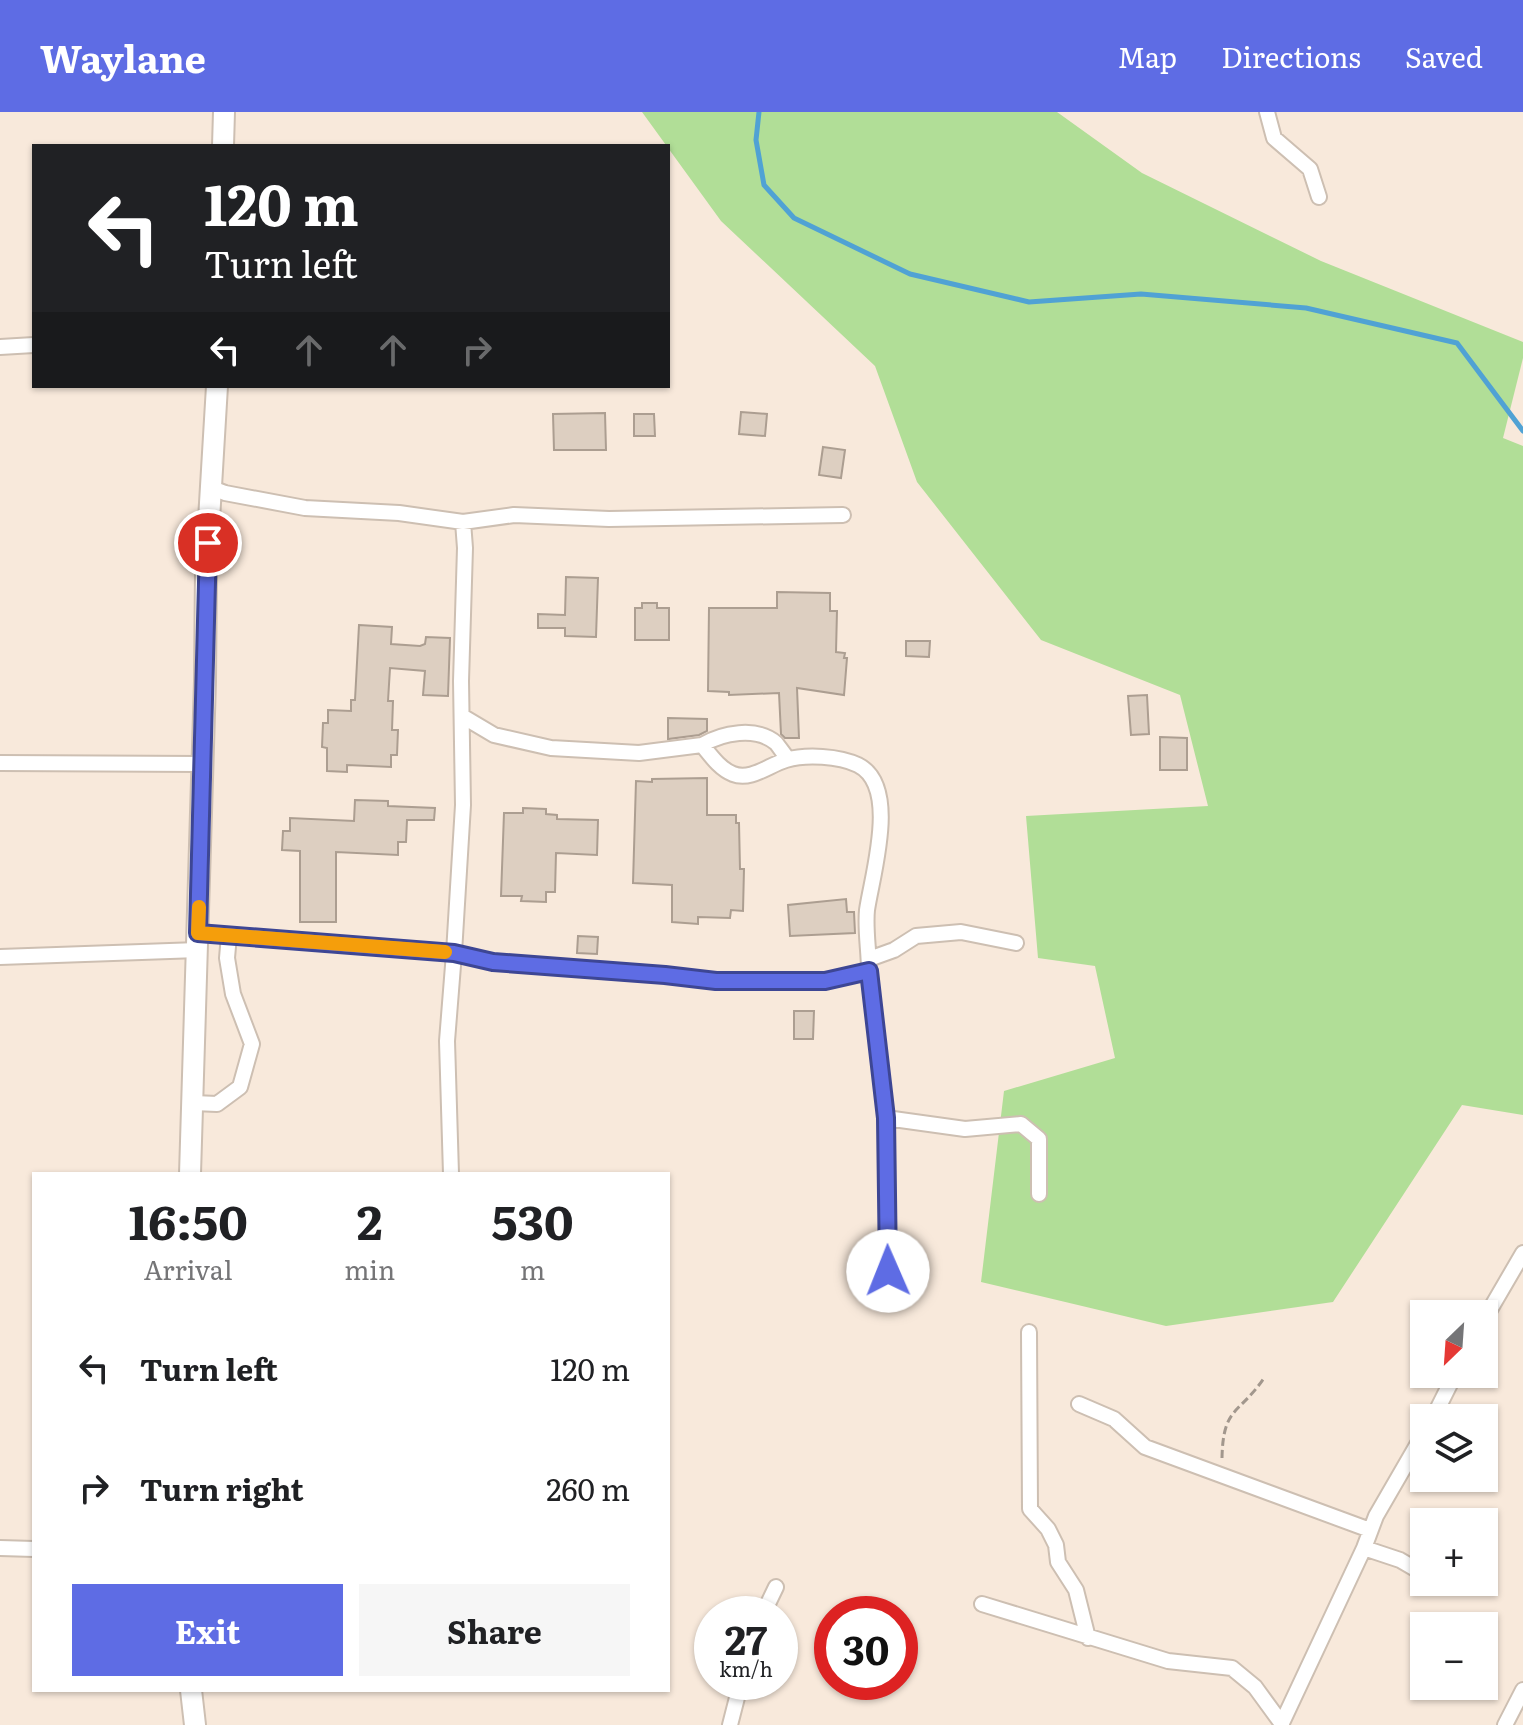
<!DOCTYPE html>
<meta charset="utf-8">
<style>
:root{--surface:#fff;--page:#f6f6f6;--text:#202124;--muted:#757577;--accent:#5e6ce4}
body{margin:0;font-family:Literata,serif;background:var(--page);color:var(--text);height:100vh;display:flex;flex-direction:column;font-size:30px;white-space:nowrap}
*{box-sizing:border-box;margin:0}
p{font-size:26px;color:var(--muted)}
.icon{flex:none;width:44px;height:44px;fill:none;stroke:currentColor;stroke-width:2;stroke-linecap:round;stroke-linejoin:round}
.map{position:relative;flex:1;overflow:hidden}
.panel{position:absolute;left:32px;top:1060px;width:638px;height:520px;display:flex;flex-direction:column;background:var(--surface);border-radius:0px;box-shadow:0 2px 6px #0004}
.panel>*{flex:none}
.top-card{position:absolute;left:32px;top:32px;width:638px;height:244px;border-radius:0px;box-shadow:0 2px 6px #0004;background:#202124;color:#fff;overflow:hidden}
.needle{width:52px;rotate:205deg}
.fabs{position:absolute;left:1410px;top:1188px;display:grid;gap:16px}
.fabs a{display:grid;place-items:center;width:88px;height:88px;border-radius:0px;background:var(--surface);box-shadow:0 2px 6px #0004;font-size:40px}
.speed{position:absolute;left:694px;top:1484px;display:flex;gap:16px;font-size:40px;font-weight:700;text-align:center}
.speed>*{display:grid;place-content:center;width:104px;height:104px;border-radius:50%;background:var(--surface);box-shadow:0 2px 6px #0004;line-height:1}
.speed small{font-size:20px;font-weight:400}
.speed .limit{border:12px solid #d22;background:#fff;color:#111}
.pin{position:absolute;display:grid;place-items:center;width:68px;height:68px;color:#fff;margin:-34px;border:4px solid #fff;border-radius:50%;box-shadow:0 2px 8px #0007}
.me{position:absolute;width:88px;margin:-44px;rotate:359deg;stroke-linejoin:round;filter:drop-shadow(0 0 6px #0008)}
.turn{display:flex;align-items:center;gap:28px;height:168px;padding:0 40px;font-size:36px}
.turn .icon{width:104px;height:104px;stroke-width:2.5}
.turn b{display:block;font-size:56px;line-height:68px}
.lanes{display:flex;align-items:center;height:76px;padding:0 40px;background:#0003;justify-content:center;gap:40px;direction:ltr}
.lanes .off{opacity:.35}
.eta{display:flex;justify-content:space-evenly;align-items:center;height:136px;text-align:center}
.eta b{font-size:48px;font-weight:700;line-height:56px}
.cta{display:flex;gap:16px;margin-top:auto;padding:16px 40px}
.cta a{flex:1;height:92px;border-radius:0px;background:var(--accent);color:#fff;font-size:32px;font-weight:700;line-height:92px;text-align:center}
.cta a+a{background:var(--page);color:var(--text)}
ul{padding:0;list-style:none}
li{display:flex;align-items:center;gap:24px;height:120px;padding:0 40px}
li div{flex:1}
li b{display:block;font-size:30px}
li em{font-style:normal}
header{display:flex;align-items:center;gap:48px;box-sizing:border-box;height:112px;padding:0 40px;background:var(--accent);color:#fff}
header strong{font-size:38px}
nav{display:flex;gap:44px;margin-inline-start:auto;font-size:28px}
.map>svg:first-child{display:block}
.green{fill:#b1de97}
.lines{fill:none;stroke-linecap:round;stroke-linejoin:round}
.stream{stroke:#50a2d4;stroke-width:5}
.building{fill:#ddcfc1;stroke:#ac9e91;stroke-width:2}
.street-casing{stroke:#cdbfb2;stroke-width:18}
.secondary-casing{stroke:#cdbfb2;stroke-width:24}
.path{stroke:#a2978d;stroke-width:3;stroke-dasharray:8 4;stroke-linecap:butt}
.street{stroke:#fff;stroke-width:14}
.secondary{stroke:#fff;stroke-width:20}
.route-casing{stroke:#3d4694;stroke-width:20}
.route{stroke:#5e6ce4;stroke-width:14}
.slow{stroke:#f59e0b;stroke-width:14}
</style>
<header>
<strong>Waylane</strong>
<nav><a>Map</a><a>Directions</a><a>Saved</a></nav>
</header>
<div class="map">
<svg width="1523" height="1613" viewBox="0 0 1523 1613">
<rect width="100%" height="100%" fill="#f8e9db"/>
<path class="green" d="M 642,0 L 1057,0 L 1142,61 L 1321,149 L 1523,230 L 1523,246 L 1503,326 L 1523,334 L 1523,1003 L 1462,993 L 1333,1190 L 1166,1214 L 981,1170 L 1004,979 L 1115,946 L 1095,854 L 1038,846 L 1026,704 L 1208,694 L 1180,583 L 1041,528 L 917,370 L 875,254 L 721,109 Z"/>
<g class="lines">
<path class="stream" d="M 759,0 L 756,28 L 764,73 L 794,106 L 910,162 L 1029,190 L 1141,182 L 1306,196 L 1457,231 L 1523,319"/>
</g>
<path class="building" d="M 741,300 L 767,302 L 765,324 L 739,322 Z
M 605,301 L 606,338 L 554,338 L 553,302 Z
M 634,302 L 654,302 L 655,324 L 634,324 Z
M 823,335 L 845,338 L 841,366 L 819,363 Z
M 566,465 L 598,466 L 596,525 L 565,524 L 565,516 L 538,516 L 538,502 L 565,503 Z
M 777,480 L 830,481 L 830,499 L 837,499 L 836,540 L 845,541 L 844,546 L 847,546 L 844,583 L 797,576 L 799,626 L 785,626 L 781,622 L 779,581 L 729,583 L 729,580 L 708,579 L 709,496 L 777,496 Z
M 642,491 L 657,491 L 657,496 L 669,496 L 669,528 L 635,528 L 635,496 L 642,496 Z
M 359,513 L 392,515 L 391,532 L 420,534 L 425,532 L 426,525 L 450,526 L 448,584 L 423,583 L 425,559 L 390,556 L 388,589 L 393,589 L 392,618 L 398,618 L 397,643 L 391,643 L 391,655 L 347,653 L 347,660 L 327,659 L 327,636 L 322,635 L 323,611 L 328,611 L 328,598 L 351,599 L 351,588 L 355,588 Z
M 906,529 L 930,529 L 929,545 L 906,544 Z
M 1147,583 L 1149,622 L 1131,623 L 1128,584 Z
M 668,606 L 707,607 L 707,619 L 699,623 L 668,627 Z
M 1160,625 L 1187,626 L 1187,658 L 1160,658 Z
M 707,666 L 707,703 L 736,703 L 736,711 L 739,711 L 740,757 L 744,757 L 743,799 L 731,798 L 730,806 L 698,805 L 698,812 L 672,810 L 672,773 L 633,771 L 636,669 L 652,670 L 652,667 Z
M 355,688 L 388,689 L 388,694 L 435,696 L 434,708 L 407,708 L 406,730 L 398,730 L 398,743 L 336,740 L 336,810 L 300,810 L 300,739 L 282,738 L 283,719 L 290,719 L 290,706 L 354,709 Z
M 523,696 L 546,697 L 546,702 L 557,703 L 557,707 L 598,708 L 597,743 L 556,741 L 555,780 L 546,780 L 546,790 L 521,789 L 522,784 L 501,784 L 504,701 L 523,701 Z
M 846,787 L 847,800 L 854,800 L 855,821 L 790,824 L 788,793 Z
M 578,824 L 598,825 L 597,842 L 577,841 Z
M 794,899 L 814,899 L 813,927 L 794,927 Z"/>
<g class="lines">
<g class="street-casing">
<path id="street" d="M 1267,0 L 1274,26 L 1310,57 L 1319,85
M 0,235 L 34,233
M 212,376 L 225,381 L 305,396 L 399,401 L 463,410 L 514,403 L 609,407 L 843,403
M 702,633 C 722,621 756,614 776,631 C 780,636 784,642 788,647
M 0,651 L 201,652
M 198,821 L 454,841 L 463,693 L 461,569 L 465,436 L 463,410
M 0,845 L 198,838
M 869,847 L 894,838 L 916,824 L 961,820 L 1016,831
M 869,859 L 886,1006 L 888,1159
M 194,991 L 217,992 L 240,975 L 252,932 L 233,882 L 227,846 L 229,823
M 886,1006 L 965,1017 L 1021,1012 L 1039,1027 L 1039,1082
M 451,1062 L 447,929 L 454,841 L 493,850 L 665,863 L 716,869 L 825,869 L 869,859 C 869,839 865,817 867,798 C 872,763 900,674 858,653 C 839,644 806,642 786,648 C 769,653 751,669 733,662 C 720,657 711,644 702,633 L 639,641 L 551,636 L 494,623 L 462,604
M 1484,1208 L 1523,1141
M 1029,1220 L 1030,1397 L 1048,1417 L 1056,1433 L 1058,1450 L 1076,1478 L 1088,1526
M 1079,1292 L 1114,1307 L 1145,1335 L 1370,1418
M 1433,1306 L 1455,1262
M 0,1436 L 34,1437
M 1364,1436 L 1400,1448 L 1424,1462
M 1436,1470 L 1439,1472
M 982,1492 L 1168,1549 L 1232,1556 L 1255,1575 L 1282,1612
M 763,1502 L 776,1475
M 730,1613 L 741,1570
M 1281,1613 L 1364,1436 L 1376,1404 L 1424,1321
M 1505,1613 L 1523,1578"/>
</g>
<g class="secondary-casing">
<path id="secondary" d="M 223,34 L 224,0
M 190,1062 L 205,569 L 206,458 L 217,274
M 191,1578 L 195,1613"/>
</g>
<path class="path" d="M 1222,1346 C 1223,1294 1239,1303 1264,1266"/>
<use href="#street" class="street"/>
<use href="#secondary" class="secondary"/>
</g>
<g class="lines">
<g class="route-casing">
<path id="route" d="M 208,431 L 198,821 L 454,841 L 493,850 L 665,863 L 716,869 L 825,869 L 869,859 L 886,1006 L 888,1159"/>
</g>
<use href="#route" class="route"/>
<path class="slow" d="M 199,795 L 198,821 L 445,840"/>
</g>
</svg>
<div class="fabs">
<a><svg class="needle" viewBox="-14 -14 28 28"><path d="M0-13l5 13h-10z" fill="#e53935"/><path d="M0 13l5-13h-10z" fill="#757577"/></svg></a>
<a><svg class="icon" aria-label="layers" viewBox="0 0 24 24"><path d="M12 4l9 5-9 5-9-5zM3 14l9 5 9-5"/></svg></a>
<a>+</a>
<a>−</a>
</div>
<div class="speed"><div>27<small>km/h</small></div><div class="limit">30</div></div>
<div class="pin" style="left:208px;top:431px;background:#d93025"><svg class="icon" aria-label="arrive" viewBox="0 0 24 24"><path d="M6 21V4h12l-3 4 3 4H6"/></svg></div>
<svg class="me" style="left:888px;top:1159px" viewBox="-20 -20 40 40"><circle r="19" fill="#fff"/><path d="M0-13L10 11 0 6-10 11z" fill="#5e6ce4"/></svg>
<div class="top-card">
<div class="turn"><svg class="icon" aria-label="left" viewBox="0 0 24 24"><path d="M17 20v-9H6M10 6l-5 5 5 5"/></svg><div><b>120 m</b>Turn left</div></div>
<div class="lanes"><svg class="icon" aria-label="left" viewBox="0 0 24 24"><path d="M17 20v-9H6M10 6l-5 5 5 5"/></svg><svg class="icon off" aria-label="ahead" viewBox="0 0 24 24"><path d="M12 20V5M6 11l6-6 6 6"/></svg><svg class="icon off" aria-label="ahead" viewBox="0 0 24 24"><path d="M12 20V5M6 11l6-6 6 6"/></svg><svg class="icon off" aria-label="right" viewBox="0 0 24 24"><path d="M7 20v-9h11M14 6l5 5-5 5"/></svg></div>
</div>
<section class="panel">
<div class="eta">
<div><b>16:50</b><p>Arrival</p></div>
<div><b>2</b><p>min</p></div>
<div><b>530</b><p>m</p></div>
</div>
<ul>
<li><svg class="icon" aria-label="left" viewBox="0 0 24 24"><path d="M17 20v-9H6M10 6l-5 5 5 5"/></svg><div><b>Turn left</b></div><em>120 m</em></li>
<li><svg class="icon" aria-label="right" viewBox="0 0 24 24"><path d="M7 20v-9h11M14 6l5 5-5 5"/></svg><div><b>Turn right</b></div><em>260 m</em></li>
</ul>
<div class="cta"><a>Exit</a><a>Share</a></div>
</section>
</div>
